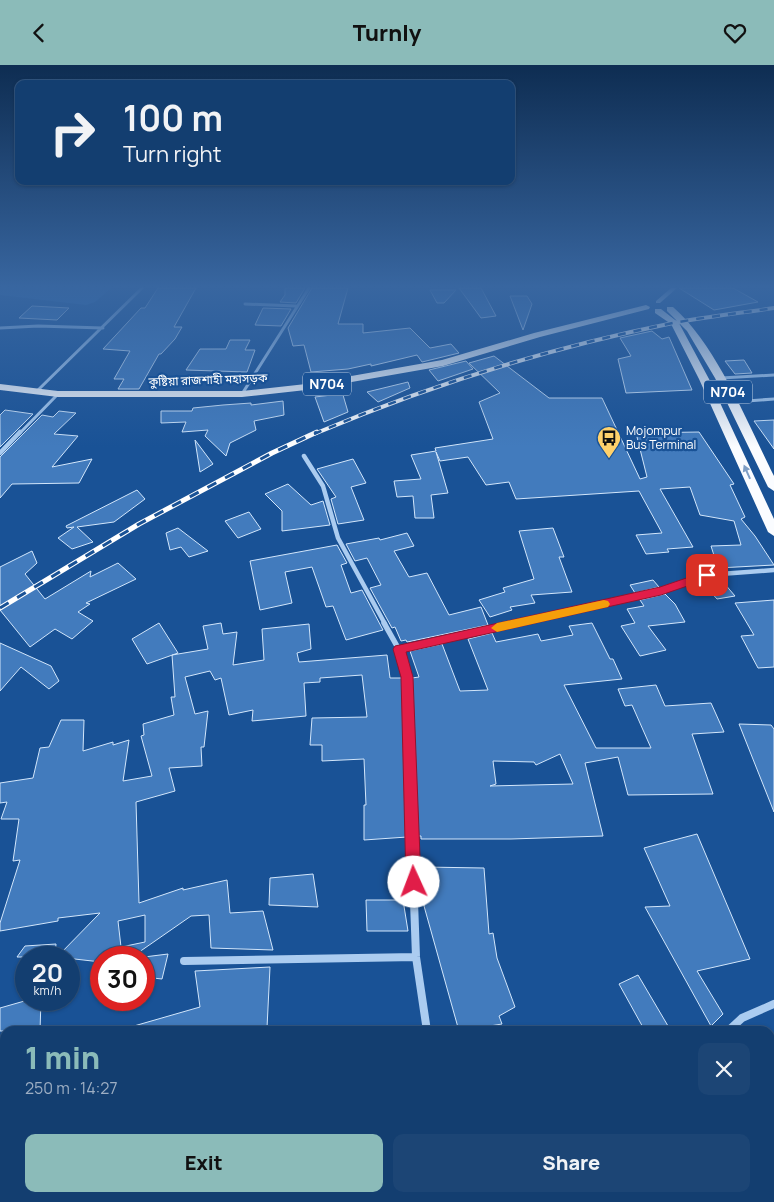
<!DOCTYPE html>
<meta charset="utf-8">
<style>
:root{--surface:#133e70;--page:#1c4575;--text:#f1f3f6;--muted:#9daec3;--line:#325783;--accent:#8bbbb9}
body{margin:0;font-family:Manrope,"Noto Sans Bengali",sans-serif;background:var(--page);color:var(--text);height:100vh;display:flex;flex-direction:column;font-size:19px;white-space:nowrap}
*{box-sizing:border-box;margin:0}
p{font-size:16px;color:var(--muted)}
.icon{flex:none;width:28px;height:28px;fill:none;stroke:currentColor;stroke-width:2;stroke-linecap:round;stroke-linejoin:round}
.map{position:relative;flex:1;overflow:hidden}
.details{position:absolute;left:0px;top:961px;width:775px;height:176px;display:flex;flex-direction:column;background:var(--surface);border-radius:15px 15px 0 0;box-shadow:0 1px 4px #0004,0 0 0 1px var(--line)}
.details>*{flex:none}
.top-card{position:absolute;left:15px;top:15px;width:500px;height:105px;border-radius:10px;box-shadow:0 1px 4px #0004,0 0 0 1px var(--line);background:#133e70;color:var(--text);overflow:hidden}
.speed{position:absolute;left:15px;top:881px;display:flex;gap:10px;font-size:25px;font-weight:700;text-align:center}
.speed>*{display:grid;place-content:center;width:65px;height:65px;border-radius:50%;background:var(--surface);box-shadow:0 1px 4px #0004,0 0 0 1px var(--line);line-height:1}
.speed small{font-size:12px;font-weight:400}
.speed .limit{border:8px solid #d22;background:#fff;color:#111}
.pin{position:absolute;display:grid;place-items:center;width:42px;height:42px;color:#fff;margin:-21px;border-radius:10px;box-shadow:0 2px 8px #0006}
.me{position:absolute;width:55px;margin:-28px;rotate:358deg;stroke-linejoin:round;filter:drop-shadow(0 0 4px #0008)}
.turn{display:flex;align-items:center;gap:18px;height:105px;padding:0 25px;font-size:22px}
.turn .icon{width:65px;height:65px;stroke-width:2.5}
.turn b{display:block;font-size:35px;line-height:42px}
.round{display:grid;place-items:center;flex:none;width:52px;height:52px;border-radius:10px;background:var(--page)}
.head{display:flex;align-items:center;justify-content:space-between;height:85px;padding:0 25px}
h1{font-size:30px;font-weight:800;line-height:38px;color:var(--accent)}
.action{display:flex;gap:10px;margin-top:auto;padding:10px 25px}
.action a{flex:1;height:58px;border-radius:10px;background:var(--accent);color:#111;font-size:20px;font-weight:800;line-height:58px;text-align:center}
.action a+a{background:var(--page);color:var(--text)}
header{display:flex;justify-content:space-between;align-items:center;height:65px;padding:0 25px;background:var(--accent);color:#111;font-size:22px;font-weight:800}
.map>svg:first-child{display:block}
.green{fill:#2d6cb4}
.building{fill:#427bbd;stroke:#d2e6fb;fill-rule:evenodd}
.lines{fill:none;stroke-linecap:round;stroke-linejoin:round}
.minor-far3{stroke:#abccf0;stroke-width:3}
.minor-far2{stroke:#abccf0;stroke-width:4.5}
.minor-far1{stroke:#abccf0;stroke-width:5.5}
.minor{stroke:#abccf0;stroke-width:8}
.secondary{fill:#d9e9fb;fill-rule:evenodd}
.trunk{fill:#fafcff;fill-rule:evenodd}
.rail-far1-casing{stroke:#fff;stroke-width:4}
.rail-casing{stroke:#fff;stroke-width:5}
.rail-far1{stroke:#195296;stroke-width:2.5;stroke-dasharray:8;stroke-linecap:butt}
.rail{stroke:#195296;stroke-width:3;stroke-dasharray:10;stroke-linecap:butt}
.oneway{fill:#7e9ec5}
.route{fill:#e11d48;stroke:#92132f}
.slow{fill:#f59e0b}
.labels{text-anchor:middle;stroke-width:4.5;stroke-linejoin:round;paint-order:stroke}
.far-street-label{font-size:12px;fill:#fff;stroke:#195296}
.far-poi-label{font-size:12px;fill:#fff;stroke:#195296;text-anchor:start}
.shield{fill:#195296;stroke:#bacbe0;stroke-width:1}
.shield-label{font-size:14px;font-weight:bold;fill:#fff}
</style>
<header><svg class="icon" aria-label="back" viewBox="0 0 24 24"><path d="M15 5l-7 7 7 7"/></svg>Turnly<svg class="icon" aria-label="heart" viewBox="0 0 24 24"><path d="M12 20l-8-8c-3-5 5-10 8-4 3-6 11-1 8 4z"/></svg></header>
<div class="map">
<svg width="774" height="1137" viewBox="0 0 774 1137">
<rect width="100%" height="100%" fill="#195296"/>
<path class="green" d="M 0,223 L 111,223 L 95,237 L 86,240 L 0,230 Z"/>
<path class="building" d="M 158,223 L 196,223 L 174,262 L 182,262 L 175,274 L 161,289 L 159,289 L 139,324 L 118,324 L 124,314 L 114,314 L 130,286 L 103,284 L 141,243 L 145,243 Z
M 285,223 L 305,223 L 296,238 L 280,237 L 285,230 Z
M 312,223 L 348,223 L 338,259 L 363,259 L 363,268 L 410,263 L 430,283 L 451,279 L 459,288 L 422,297 L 417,290 L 371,301 L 371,299 L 348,304 L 311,307 L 304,280 L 293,281 L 288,263 Z
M 459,223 L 481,223 L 496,251 L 481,253 Z
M 679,223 L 733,223 L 758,237 L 714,245 Z
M 430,225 L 456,225 L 444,238 L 437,238 Z
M 510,231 L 527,231 L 532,239 L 523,265 Z
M 32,241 L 69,243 L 57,255 L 19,253 Z
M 263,243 L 291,244 L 281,261 L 255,260 Z
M 652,266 L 662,274 L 669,272 L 692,325 L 626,328 L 618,294 L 631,291 L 620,273 Z
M 230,275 L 250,275 L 245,285 L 255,285 L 247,307 L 186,305 L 200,284 L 226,284 Z
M 494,291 L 549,333 L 602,333 L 640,414 L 647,412 L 636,368 L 699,367 L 734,419 L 730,420 L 745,452 L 741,454 L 755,471 L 774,500 L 718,503 L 711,481 L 741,480 L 734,456 L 700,450 L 690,422 L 660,424 L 693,482 L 667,484 L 669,487 L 646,489 L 636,470 L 662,468 L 639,426 L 516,434 L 509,417 L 486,420 L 468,392 L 440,396 L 436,387 L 448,428 L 431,430 L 434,453 L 415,453 L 413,431 L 397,432 L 394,416 L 421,414 L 411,390 L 436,386 L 435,383 L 493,374 L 479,337 L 500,328 L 469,298 Z
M 744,295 L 752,308 L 735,309 L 725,296 Z
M 466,296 L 473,304 L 438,316 L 429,305 Z
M 408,317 L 410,323 L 378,337 L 367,327 Z
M 340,329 L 343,330 L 348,347 L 324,357 L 315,332 Z
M 283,336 L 284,350 L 254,356 L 256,365 L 230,378 L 226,391 L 205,371 L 208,365 L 182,367 L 186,357 L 161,358 L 161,346 L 192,346 L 193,343 L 223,340 L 251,338 L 251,340 Z
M 5,345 L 33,349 L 0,382 L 0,350 Z
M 59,346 L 76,348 L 54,369 L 78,371 L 52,402 L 92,394 L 79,418 L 12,419 L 0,433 L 0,392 L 42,350 L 53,352 Z
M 774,355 L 774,384 L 754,356 Z
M 195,375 L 213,399 L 200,407 Z
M 353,394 L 366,418 L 351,422 L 364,455 L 338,459 L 331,434 L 336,432 L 317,404 Z
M 288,419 L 311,440 L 323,436 L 330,460 L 282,466 L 282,446 L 265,429 Z
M 137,425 L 145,434 L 114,457 L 77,462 L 93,477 L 72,484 L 58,473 L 74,462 L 67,463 L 66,461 Z
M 249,447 L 261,464 L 238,473 L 225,456 Z
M 178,463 L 208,486 L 189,492 L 181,482 L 170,485 L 166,468 Z
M 553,463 L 564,492 L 559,492 L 572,527 L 531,530 L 535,538 L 510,542 L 512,545 L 490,552 L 479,535 L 505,527 L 503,523 L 534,514 L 519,466 Z
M 407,468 L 414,481 L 394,486 L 409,512 L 427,508 L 449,550 L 481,542 L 488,560 L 407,577 L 406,575 L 401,576 L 395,562 L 392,563 L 370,523 L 381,520 L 367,493 L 355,496 L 346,479 L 379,473 L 380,475 Z
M 337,480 L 347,498 L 341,500 L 351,528 L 362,525 L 383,565 L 346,575 L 333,541 L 326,542 L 312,502 L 285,507 L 292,538 L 260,545 L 250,496 Z
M 32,486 L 37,498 L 25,509 L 45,534 L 91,506 L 90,512 L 118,498 L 136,514 L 86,538 L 90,539 L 78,547 L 93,556 L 72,574 L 55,564 L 30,582 L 0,545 L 0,502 Z
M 653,515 L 659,522 L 635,528 L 630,520 Z
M 724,518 L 735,531 L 717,534 L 709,525 Z
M 665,529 L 675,539 L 685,557 L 648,561 L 666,585 L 640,591 L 621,561 L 635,558 L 627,544 L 644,541 L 640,535 Z
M 774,535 L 774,602 L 758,603 L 741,571 L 754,570 L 735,538 Z
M 159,558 L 178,588 L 147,599 L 132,574 Z
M 221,558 L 223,569 L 237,567 L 233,600 L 264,595 L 262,564 L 309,559 L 311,584 L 297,588 L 299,597 L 387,590 L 390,613 L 402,613 L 407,772 L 364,775 L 364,740 L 366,740 L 364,694 L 322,696 L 322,680 L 310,680 L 312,653 L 367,652 L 362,610 L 320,613 L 320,617 L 304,618 L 306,651 L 252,656 L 253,645 L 229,650 L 221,613 L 215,615 L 210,606 L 185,612 L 195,649 L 208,646 L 204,682 L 201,682 L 202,701 L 169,703 L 175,726 L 136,737 L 139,838 L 183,823 L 183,825 L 227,815 L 230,848 L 263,846 L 273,885 L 211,883 L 209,850 L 191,851 L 132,892 L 101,892 L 101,897 L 57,892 L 100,848 L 58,853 L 58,856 L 0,866 L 0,858 L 20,795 L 13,796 L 19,754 L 1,754 L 7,737 L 0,738 L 0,718 L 33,713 L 40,683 L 49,682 L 61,655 L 84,655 L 83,686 L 113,677 L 113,680 L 129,675 L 123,716 L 152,711 L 141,671 L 144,670 L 143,659 L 174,650 L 171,632 L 175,632 L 172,590 L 208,584 L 203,561 ZM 145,850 L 145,877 L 121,882 L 118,856 Z
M 592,558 L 610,594 L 613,594 L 622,614 L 564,620 L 596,683 L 651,683 L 632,640 L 625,641 L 618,624 L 656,620 L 665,641 L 711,638 L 724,667 L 692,669 L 713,729 L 628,730 L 618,692 L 585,698 L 603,771 L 511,774 L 421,774 L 421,771 L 417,771 L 412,613 L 419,612 L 410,586 L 442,579 L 460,626 L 488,625 L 468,574 L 492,568 L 496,577 L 538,569 L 541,576 L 573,570 L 569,561 ZM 560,689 L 573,719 L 490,721 L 496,719 L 493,696 L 534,697 L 536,700 Z
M 0,578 L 51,601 L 59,616 L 49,624 L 21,602 L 0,626 Z
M 739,659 L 771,660 L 774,664 L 774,747 Z
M 697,769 L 750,894 L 697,906 L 723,949 L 711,961 L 645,842 L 670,841 L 644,783 Z
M 424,802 L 484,803 L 489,869 L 493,868 L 497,893 L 515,942 L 499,951 L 502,959 L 459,966 L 424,841 Z
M 313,809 L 318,842 L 269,840 L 270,813 Z
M 366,835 L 403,835 L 408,866 L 367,866 Z
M 56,879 L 55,892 L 17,892 L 25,881 Z
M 168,889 L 162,914 L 144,912 L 144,892 Z
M 270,902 L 267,963 L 247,966 L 128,966 L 127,963 L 200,942 L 195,906 Z
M 638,910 L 671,966 L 645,966 L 619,919 Z
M 28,935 L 41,935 L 40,966 L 0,966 L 0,943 Z"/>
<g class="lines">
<path class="minor-far3" d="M 245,239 L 296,241
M 0,263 L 38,261 L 103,263
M 721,313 L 774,310
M 36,327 L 142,223
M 242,329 L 309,223
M 733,337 L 774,334
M 19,369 L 58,329"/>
<path class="minor-far2" d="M 0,388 L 20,367
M 304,391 L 323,421 L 338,473 L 385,559
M 511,559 L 661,526 L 707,510 L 774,505"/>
<path class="minor-far1" d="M 384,558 L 402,590 L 407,612 L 413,809
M 399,584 L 517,558"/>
<path class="minor" d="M 413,808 L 416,892 L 427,966
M 184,896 L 416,892
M 728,966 L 742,953 L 774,939
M 384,1137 L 391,1132"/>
<path class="secondary" d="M 671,223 L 677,223 L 660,238 L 656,238 L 656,236 Z"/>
<path class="trunk" d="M 646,240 L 650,242 L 649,244 L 540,272 L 443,301 L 306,325 L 242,332 L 58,332 L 0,325 L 0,319 L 58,326 L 242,326 L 306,319 L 442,295 L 534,268 Z
M 667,242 L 673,242 C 716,279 748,359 774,411 L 774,426 L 768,422 L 715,313 L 687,266 L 667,246 Z
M 655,244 L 661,244 L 679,258 L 709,314 L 774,454 L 774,471 L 768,467 L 699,314 L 671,259 L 655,248 Z"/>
<g class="rail-far1-casing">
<path id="rail-far1" d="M 314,369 C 430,320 549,283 673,258 C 706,252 740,248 774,243"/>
</g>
<g class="rail-casing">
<path id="rail" d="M 0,543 L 139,459 L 272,388 L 317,367"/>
</g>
<use href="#rail-far1" class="rail-far1"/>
<use href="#rail" class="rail"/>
</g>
<defs><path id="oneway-solid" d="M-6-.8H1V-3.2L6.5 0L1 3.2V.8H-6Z" transform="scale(1.25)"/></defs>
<use class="oneway" href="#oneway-solid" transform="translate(747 407) rotate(-114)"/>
<linearGradient id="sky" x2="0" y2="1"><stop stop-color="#0e2d52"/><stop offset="0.58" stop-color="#3866a0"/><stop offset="1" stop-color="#3866a0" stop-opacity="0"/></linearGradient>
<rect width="774" height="382" fill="url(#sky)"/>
<path class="route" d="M 707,506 L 711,507 L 712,510 L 711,513 L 661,530 L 406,587 L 413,612 L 421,817 L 419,823 L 414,825 L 409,823 L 406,817 L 401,612 L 393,584 L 395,581 L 660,522 Z"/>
<path class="slow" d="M 604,535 L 608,536 L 610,539 L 608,542 L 497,567 L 491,563 L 497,558 Z"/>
<defs>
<g id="bus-pin" transform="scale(1.25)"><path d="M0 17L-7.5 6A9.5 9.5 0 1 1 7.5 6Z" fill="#ffd16b" stroke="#195296"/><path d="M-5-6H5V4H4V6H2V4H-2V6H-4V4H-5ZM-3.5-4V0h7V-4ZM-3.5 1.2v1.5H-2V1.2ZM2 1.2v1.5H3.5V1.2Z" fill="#111"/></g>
</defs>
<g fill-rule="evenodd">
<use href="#bus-pin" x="609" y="373"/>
</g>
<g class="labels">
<g class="far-street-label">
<text transform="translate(208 315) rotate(-2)" y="4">কুষ্টিয়া রাজশাহী মহাসড়ক</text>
</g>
<g class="far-poi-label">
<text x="626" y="370">Mojompur<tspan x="626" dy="14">Bus Terminal</tspan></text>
</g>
<g class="shield">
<rect x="303" y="307.5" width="48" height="23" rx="4"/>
<rect x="704" y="315.5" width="48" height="23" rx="4"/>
</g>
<g class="shield-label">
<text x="327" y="324">N704</text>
<text x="728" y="332">N704</text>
</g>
</g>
</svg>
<div class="speed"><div>20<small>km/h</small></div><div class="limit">30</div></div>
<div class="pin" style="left:707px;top:510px;background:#d93025"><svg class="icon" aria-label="arrive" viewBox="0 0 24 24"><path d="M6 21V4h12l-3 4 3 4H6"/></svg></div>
<svg class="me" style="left:414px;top:817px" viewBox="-20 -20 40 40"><circle r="19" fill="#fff"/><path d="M0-13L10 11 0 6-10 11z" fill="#e11d48"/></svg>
<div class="top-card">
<div class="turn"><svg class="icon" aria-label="right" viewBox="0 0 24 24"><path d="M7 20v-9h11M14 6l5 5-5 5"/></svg><div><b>100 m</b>Turn right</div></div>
</div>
<section class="details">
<div class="head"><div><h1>1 min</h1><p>250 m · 14:27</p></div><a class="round"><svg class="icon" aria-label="close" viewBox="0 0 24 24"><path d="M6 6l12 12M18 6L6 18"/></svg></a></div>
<div class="action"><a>Exit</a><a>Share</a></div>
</section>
</div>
